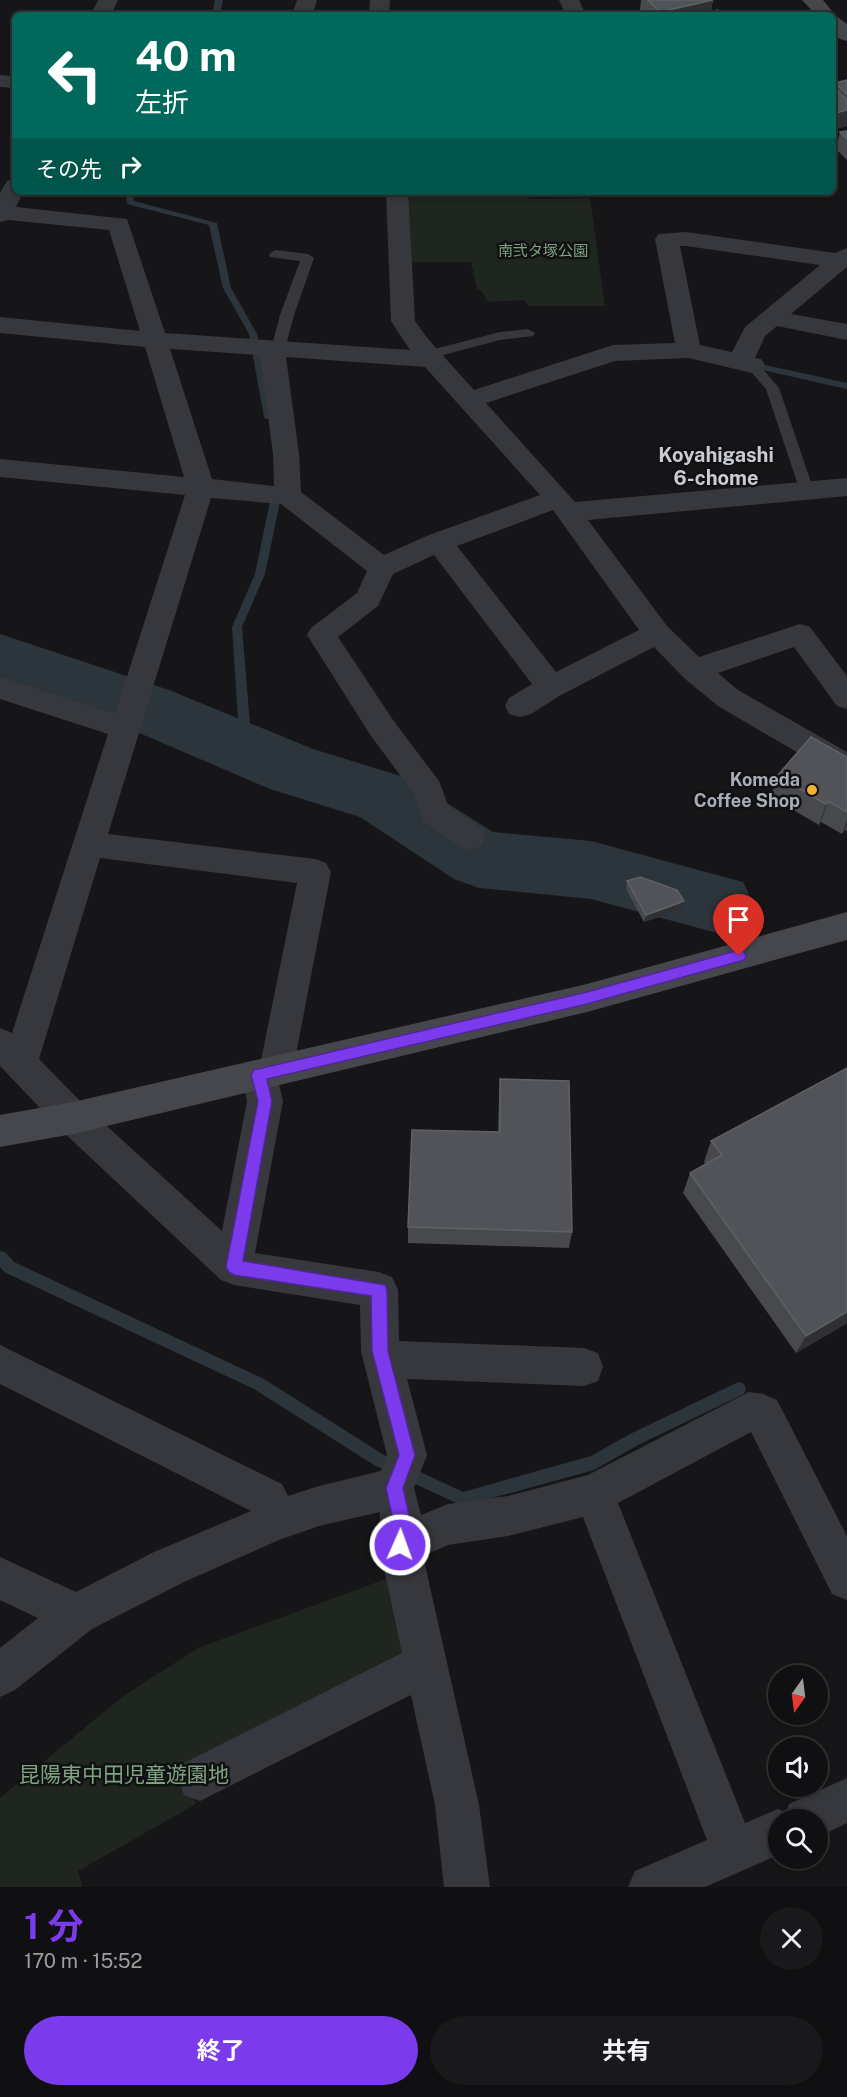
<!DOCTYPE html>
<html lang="ja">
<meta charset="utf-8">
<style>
:root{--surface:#101012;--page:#19191b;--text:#f1f3f6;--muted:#9c9d9f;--line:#303032;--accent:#7c3aed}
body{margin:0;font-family:"Public Sans","Noto Sans JP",sans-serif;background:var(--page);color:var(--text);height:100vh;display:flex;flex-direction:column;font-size:22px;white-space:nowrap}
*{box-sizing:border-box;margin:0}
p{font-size:20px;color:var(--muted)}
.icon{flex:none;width:33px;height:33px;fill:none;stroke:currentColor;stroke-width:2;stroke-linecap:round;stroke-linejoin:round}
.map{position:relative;height:1887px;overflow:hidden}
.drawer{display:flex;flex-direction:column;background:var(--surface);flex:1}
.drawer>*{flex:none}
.hud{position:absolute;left:12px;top:12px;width:824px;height:183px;border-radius:9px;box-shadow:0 3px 9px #0003,0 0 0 2px var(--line);background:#00695c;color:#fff;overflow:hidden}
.needle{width:39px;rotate:194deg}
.tools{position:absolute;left:768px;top:1665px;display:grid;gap:12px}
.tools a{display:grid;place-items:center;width:60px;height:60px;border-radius:50%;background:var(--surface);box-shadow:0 3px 9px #0003,0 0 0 2px var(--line);font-size:30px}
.pin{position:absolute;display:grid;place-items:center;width:51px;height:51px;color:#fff;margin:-62px -26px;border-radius:50% 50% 50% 0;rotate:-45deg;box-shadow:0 0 6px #0007}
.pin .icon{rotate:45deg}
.me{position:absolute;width:66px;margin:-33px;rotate:2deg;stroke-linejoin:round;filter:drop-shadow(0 0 4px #0008)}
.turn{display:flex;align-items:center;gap:21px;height:126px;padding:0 24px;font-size:27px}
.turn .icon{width:78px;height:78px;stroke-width:2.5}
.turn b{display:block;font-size:42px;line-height:51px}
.then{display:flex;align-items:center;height:57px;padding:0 24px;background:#0003;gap:12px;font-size:22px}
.round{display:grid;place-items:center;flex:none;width:63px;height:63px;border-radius:32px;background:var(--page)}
.summary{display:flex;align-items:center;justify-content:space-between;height:102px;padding:0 24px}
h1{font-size:36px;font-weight:700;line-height:45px;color:var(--accent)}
.button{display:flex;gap:12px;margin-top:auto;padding:12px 24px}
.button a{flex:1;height:69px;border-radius:36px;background:var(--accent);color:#fff;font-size:24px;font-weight:700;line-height:69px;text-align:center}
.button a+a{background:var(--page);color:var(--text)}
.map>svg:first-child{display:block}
.green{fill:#1e261f}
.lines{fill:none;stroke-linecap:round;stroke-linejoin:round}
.stream{fill:#2c353c;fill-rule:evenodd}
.river{fill:#2c353c;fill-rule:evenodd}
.lane{fill:#37383d;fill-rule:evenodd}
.street{fill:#37383d;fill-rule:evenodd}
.secondary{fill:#45474d;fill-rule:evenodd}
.wall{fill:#47494d}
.shaded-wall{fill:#2f3033}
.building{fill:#525359;stroke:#5f6168;stroke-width:1.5}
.route{fill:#7c3aed;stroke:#51269a;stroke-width:1.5}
.poi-dot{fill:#f2b134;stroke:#111113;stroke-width:2}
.labels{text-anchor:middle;stroke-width:5;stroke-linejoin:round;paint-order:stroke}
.far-park-label{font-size:15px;fill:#7fa381;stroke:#111113}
.poi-label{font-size:18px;font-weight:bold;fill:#a8adb8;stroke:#111113;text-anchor:end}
.neighbourhood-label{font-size:20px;font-weight:bold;fill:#c9ccd4;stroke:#111113}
.near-park-label{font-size:21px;fill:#7fa381;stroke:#111113}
</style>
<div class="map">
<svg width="847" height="1887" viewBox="0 0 847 1887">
<rect width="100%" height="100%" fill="#161618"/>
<path class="green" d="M 402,195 L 528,196 L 530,199 L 590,198 L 605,306 L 529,306 L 524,300 L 488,302 L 481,290 L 477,289 L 471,262 L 403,262 Z
M 391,1577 L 414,1651 L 186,1774 L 196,1804 L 78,1871 L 82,1887 L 0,1887 L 0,1798 L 122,1697 L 198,1648 Z"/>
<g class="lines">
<path class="stream" d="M 215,0 L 223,0 L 220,15 L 212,15 Z
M 125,192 L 133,192 L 134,201 L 217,223 L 231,288 L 257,334 L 274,417 L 272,419 L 266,419 L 264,417 L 249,334 L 223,288 L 209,225 L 127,204 Z
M 752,362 L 847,383 L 847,389 L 749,367 L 749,363 Z
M 278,484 L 283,487 L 265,574 L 242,627 L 252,749 L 246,753 L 240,749 L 232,627 L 255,574 L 273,487 Z
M 0,1251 L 5,1252 L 14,1262 L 264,1379 L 384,1455 L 463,1492 L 591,1456 L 630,1434 L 734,1384 L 739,1382 L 744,1384 L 746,1389 L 744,1394 L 640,1444 L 594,1470 L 463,1506 L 374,1465 L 254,1389 L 4,1272 L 0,1267 Z"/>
<path class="river" d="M 0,634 L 169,690 L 313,749 L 407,778 L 493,832 L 591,841 L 743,882 L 753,903 L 743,924 L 717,933 L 591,899 L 479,888 L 454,879 L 360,817 L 270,789 L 123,726 L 0,683 Z"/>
<path class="lane" d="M 275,250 L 308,254 L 314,258 L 294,315 L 285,349 L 278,353 L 271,349 L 280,315 L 300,261 L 270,257 L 269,254 Z
M 528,329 L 535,333 L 533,336 L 500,340 L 428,359 L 421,355 L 423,352 L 500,332 Z
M 752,361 L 757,362 L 779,388 L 814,491 L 812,495 L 802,495 L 800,491 L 766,389 L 745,365 Z"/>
<path class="street" d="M 98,0 L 118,0 L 111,15 L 91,15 Z
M 297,0 L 317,0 L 312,15 L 292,15 Z
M 370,0 L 390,0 L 389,15 L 369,15 Z
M 559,0 L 579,0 L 586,15 L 566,15 Z
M 0,75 L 15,76 L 15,88 L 0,87 Z
M 15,179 L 15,192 L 23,192 L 16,207 L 127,219 L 165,333 L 410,350 L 391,321 L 386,192 L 408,192 L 415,321 L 428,339 L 474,390 L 613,345 L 675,343 L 655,239 L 659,234 L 686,232 L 835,253 L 847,248 L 847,267 L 791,314 L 847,324 L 847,340 L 777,326 L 765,336 L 755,358 L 761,359 L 765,365 L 761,371 L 752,373 L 689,358 L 615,361 L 486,403 L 575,502 L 847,478 L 847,496 L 588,520 L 667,626 L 699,657 L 800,624 L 810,627 L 847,676 L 847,709 L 837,706 L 794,647 L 718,673 L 738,690 L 847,752 L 847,779 L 836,775 L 718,706 L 684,678 L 654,647 L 561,695 L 531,714 L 520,717 L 509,714 L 505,706 L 509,698 L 532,684 L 434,555 L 393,574 L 378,606 L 338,637 L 393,720 L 439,781 L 448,805 L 481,828 L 486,837 L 481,846 L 470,850 L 459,846 L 423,821 L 414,794 L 371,736 L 307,635 L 311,628 L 357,593 L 367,571 L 281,504 L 211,498 L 108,834 L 315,859 L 326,863 L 331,872 L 293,1070 L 288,1081 L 279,1084 L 283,1101 L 255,1253 L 379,1272 L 392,1277 L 398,1290 L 399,1341 L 584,1348 L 598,1353 L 603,1367 L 598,1381 L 584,1386 L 407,1379 L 427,1455 L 414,1488 L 421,1515 L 448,1504 L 508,1496 L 588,1475 L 749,1392 L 763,1394 L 777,1400 L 847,1536 L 847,1600 L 832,1594 L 751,1432 L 618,1503 L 745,1823 L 778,1809 L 786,1813 L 789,1804 L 847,1778 L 847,1823 L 818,1837 L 818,1820 L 778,1820 L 778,1855 L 705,1887 L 628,1887 L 635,1871 L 707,1840 L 583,1517 L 508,1536 L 448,1545 L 423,1556 L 479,1805 L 490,1887 L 444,1887 L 435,1805 L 411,1695 L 200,1801 L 184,1795 L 178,1779 L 184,1763 L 402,1653 L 379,1545 L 380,1512 L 319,1526 L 279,1540 L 184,1582 L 92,1629 L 15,1690 L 0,1697 L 0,1648 L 38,1618 L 0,1600 L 0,1557 L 76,1592 L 154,1552 L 251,1511 L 0,1384 L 0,1345 L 282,1484 L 288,1496 L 319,1486 L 381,1471 L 387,1455 L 361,1351 L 360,1305 L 234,1285 L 221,1280 L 60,1129 L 0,1066 L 0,1028 L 12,1033 L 108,734 L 0,699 L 0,677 L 115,714 L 185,495 L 0,477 L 0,459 L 184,477 L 145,347 L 0,333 L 0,317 L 140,331 L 109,230 L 8,220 L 0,222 L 0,193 L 7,181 ZM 680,246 L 686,246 L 820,265 L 745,327 L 732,352 L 700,345 ZM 170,349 L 260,355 L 273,454 L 274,486 L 212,479 ZM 286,357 L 425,367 L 540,495 L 429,535 L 384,555 L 301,492 L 299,454 ZM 553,510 L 639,630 L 556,672 L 457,546 ZM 100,858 L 297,883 L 261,1060 L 247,1064 L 242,1075 L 247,1101 L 222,1231 L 86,1107 L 39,1059 Z"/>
<path class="secondary" d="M 802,0 L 823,0 L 836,16 L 847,24 L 847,41 L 840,39 L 832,33 L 832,15 L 816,15 Z
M 847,912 L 847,940 L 587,1012 L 73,1134 L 0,1147 L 0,1115 L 73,1102 L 587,984 Z"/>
</g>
<path class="wall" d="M 641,0 L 713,0 L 711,11 L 724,15 L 645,15 L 640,10 Z
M 847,80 L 847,126 L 832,130 L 832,86 L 834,87 L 835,83 Z
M 847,131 L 847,160 L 836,149 L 840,132 Z
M 847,757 L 847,831 L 845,830 L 842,834 L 821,822 L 819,825 L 771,797 L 777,776 Z
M 627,881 L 682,909 L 644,922 L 626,889 Z
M 847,1068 L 847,1323 L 796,1353 L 683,1193 L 690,1173 L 705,1164 L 704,1162 L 711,1141 Z
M 500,1079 L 572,1232 L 569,1248 L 408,1243 L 408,1227 L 498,1132 L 499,1097 Z"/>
<path class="shaded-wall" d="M 713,0 L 710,15 L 660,15 L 660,12 Z
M 847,110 L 847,126 L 832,130 L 832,114 Z
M 828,801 L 821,822 L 819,825 L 826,804 Z
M 847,820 L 847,826 L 845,830 L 842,834 Z
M 684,901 L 682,909 L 644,922 L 646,915 Z
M 847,1312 L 847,1323 L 796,1353 L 806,1336 Z"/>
<path class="building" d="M 648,0 L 713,0 L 660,12 Z
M 718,10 L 724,15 L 696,15 Z
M 847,80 L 847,94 L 835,83 Z
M 832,86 L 847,100 L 847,110 L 832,114 Z
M 847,131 L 847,139 L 840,132 Z
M 811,737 L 847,757 L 847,812 L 828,801 L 826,804 L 777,776 Z
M 640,877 L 677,890 L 684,901 L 646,915 L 627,881 Z
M 847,1068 L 847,1312 L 806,1336 L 690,1173 L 722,1155 L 711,1141 Z
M 500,1079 L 569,1081 L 572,1232 L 408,1227 L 412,1130 L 500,1132 Z"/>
<path class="route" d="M 739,950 L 744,952 L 746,956 L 744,960 L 587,1004 L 267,1079 L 272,1101 L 243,1261 L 385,1285 L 387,1290 L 388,1351 L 415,1455 L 403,1488 L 409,1515 L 408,1545 L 406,1551 L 400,1553 L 394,1551 L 391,1545 L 392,1515 L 386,1488 L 399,1455 L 372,1351 L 371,1296 L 234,1275 L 229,1272 L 226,1267 L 258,1101 L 251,1075 L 254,1070 L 587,992 Z"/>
<circle class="poi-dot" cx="812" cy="790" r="6"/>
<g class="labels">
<g class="far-park-label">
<text x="543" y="256">南弐タ塚公園</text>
</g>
<g class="poi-label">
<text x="800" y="786">Komeda<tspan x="800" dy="21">Coffee Shop</tspan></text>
</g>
<g class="neighbourhood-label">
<text x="716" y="462">Koyahigashi<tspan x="716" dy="23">6-chome</tspan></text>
</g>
<g class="near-park-label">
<text x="124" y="1782">昆陽東中田児童遊園地</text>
</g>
</g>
</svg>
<div class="tools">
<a><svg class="needle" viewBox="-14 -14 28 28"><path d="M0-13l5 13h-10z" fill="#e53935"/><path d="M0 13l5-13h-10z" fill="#9c9d9f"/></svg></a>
<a><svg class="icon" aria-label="sound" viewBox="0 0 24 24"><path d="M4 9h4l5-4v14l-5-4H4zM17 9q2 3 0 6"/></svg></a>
<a><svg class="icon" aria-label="search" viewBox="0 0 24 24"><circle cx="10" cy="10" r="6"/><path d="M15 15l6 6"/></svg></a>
</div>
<div class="pin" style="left:739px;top:956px;background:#d93025"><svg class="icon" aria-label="arrive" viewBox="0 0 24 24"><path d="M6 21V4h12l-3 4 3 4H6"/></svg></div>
<svg class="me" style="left:400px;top:1545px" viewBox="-20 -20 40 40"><circle r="17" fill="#7c3aed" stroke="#fff" stroke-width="3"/><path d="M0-11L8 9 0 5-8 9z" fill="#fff"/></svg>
<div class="hud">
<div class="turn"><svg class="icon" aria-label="left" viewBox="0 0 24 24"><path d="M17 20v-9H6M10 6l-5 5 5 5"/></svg><div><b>40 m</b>左折</div></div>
<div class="then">その先<svg class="icon" aria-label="right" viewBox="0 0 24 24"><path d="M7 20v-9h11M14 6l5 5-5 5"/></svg></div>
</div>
</div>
<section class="drawer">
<div class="summary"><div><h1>1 分</h1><p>170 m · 15:52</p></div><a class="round"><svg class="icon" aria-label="close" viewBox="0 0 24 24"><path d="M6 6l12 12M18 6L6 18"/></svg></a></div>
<div class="button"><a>終了</a><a>共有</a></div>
</section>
